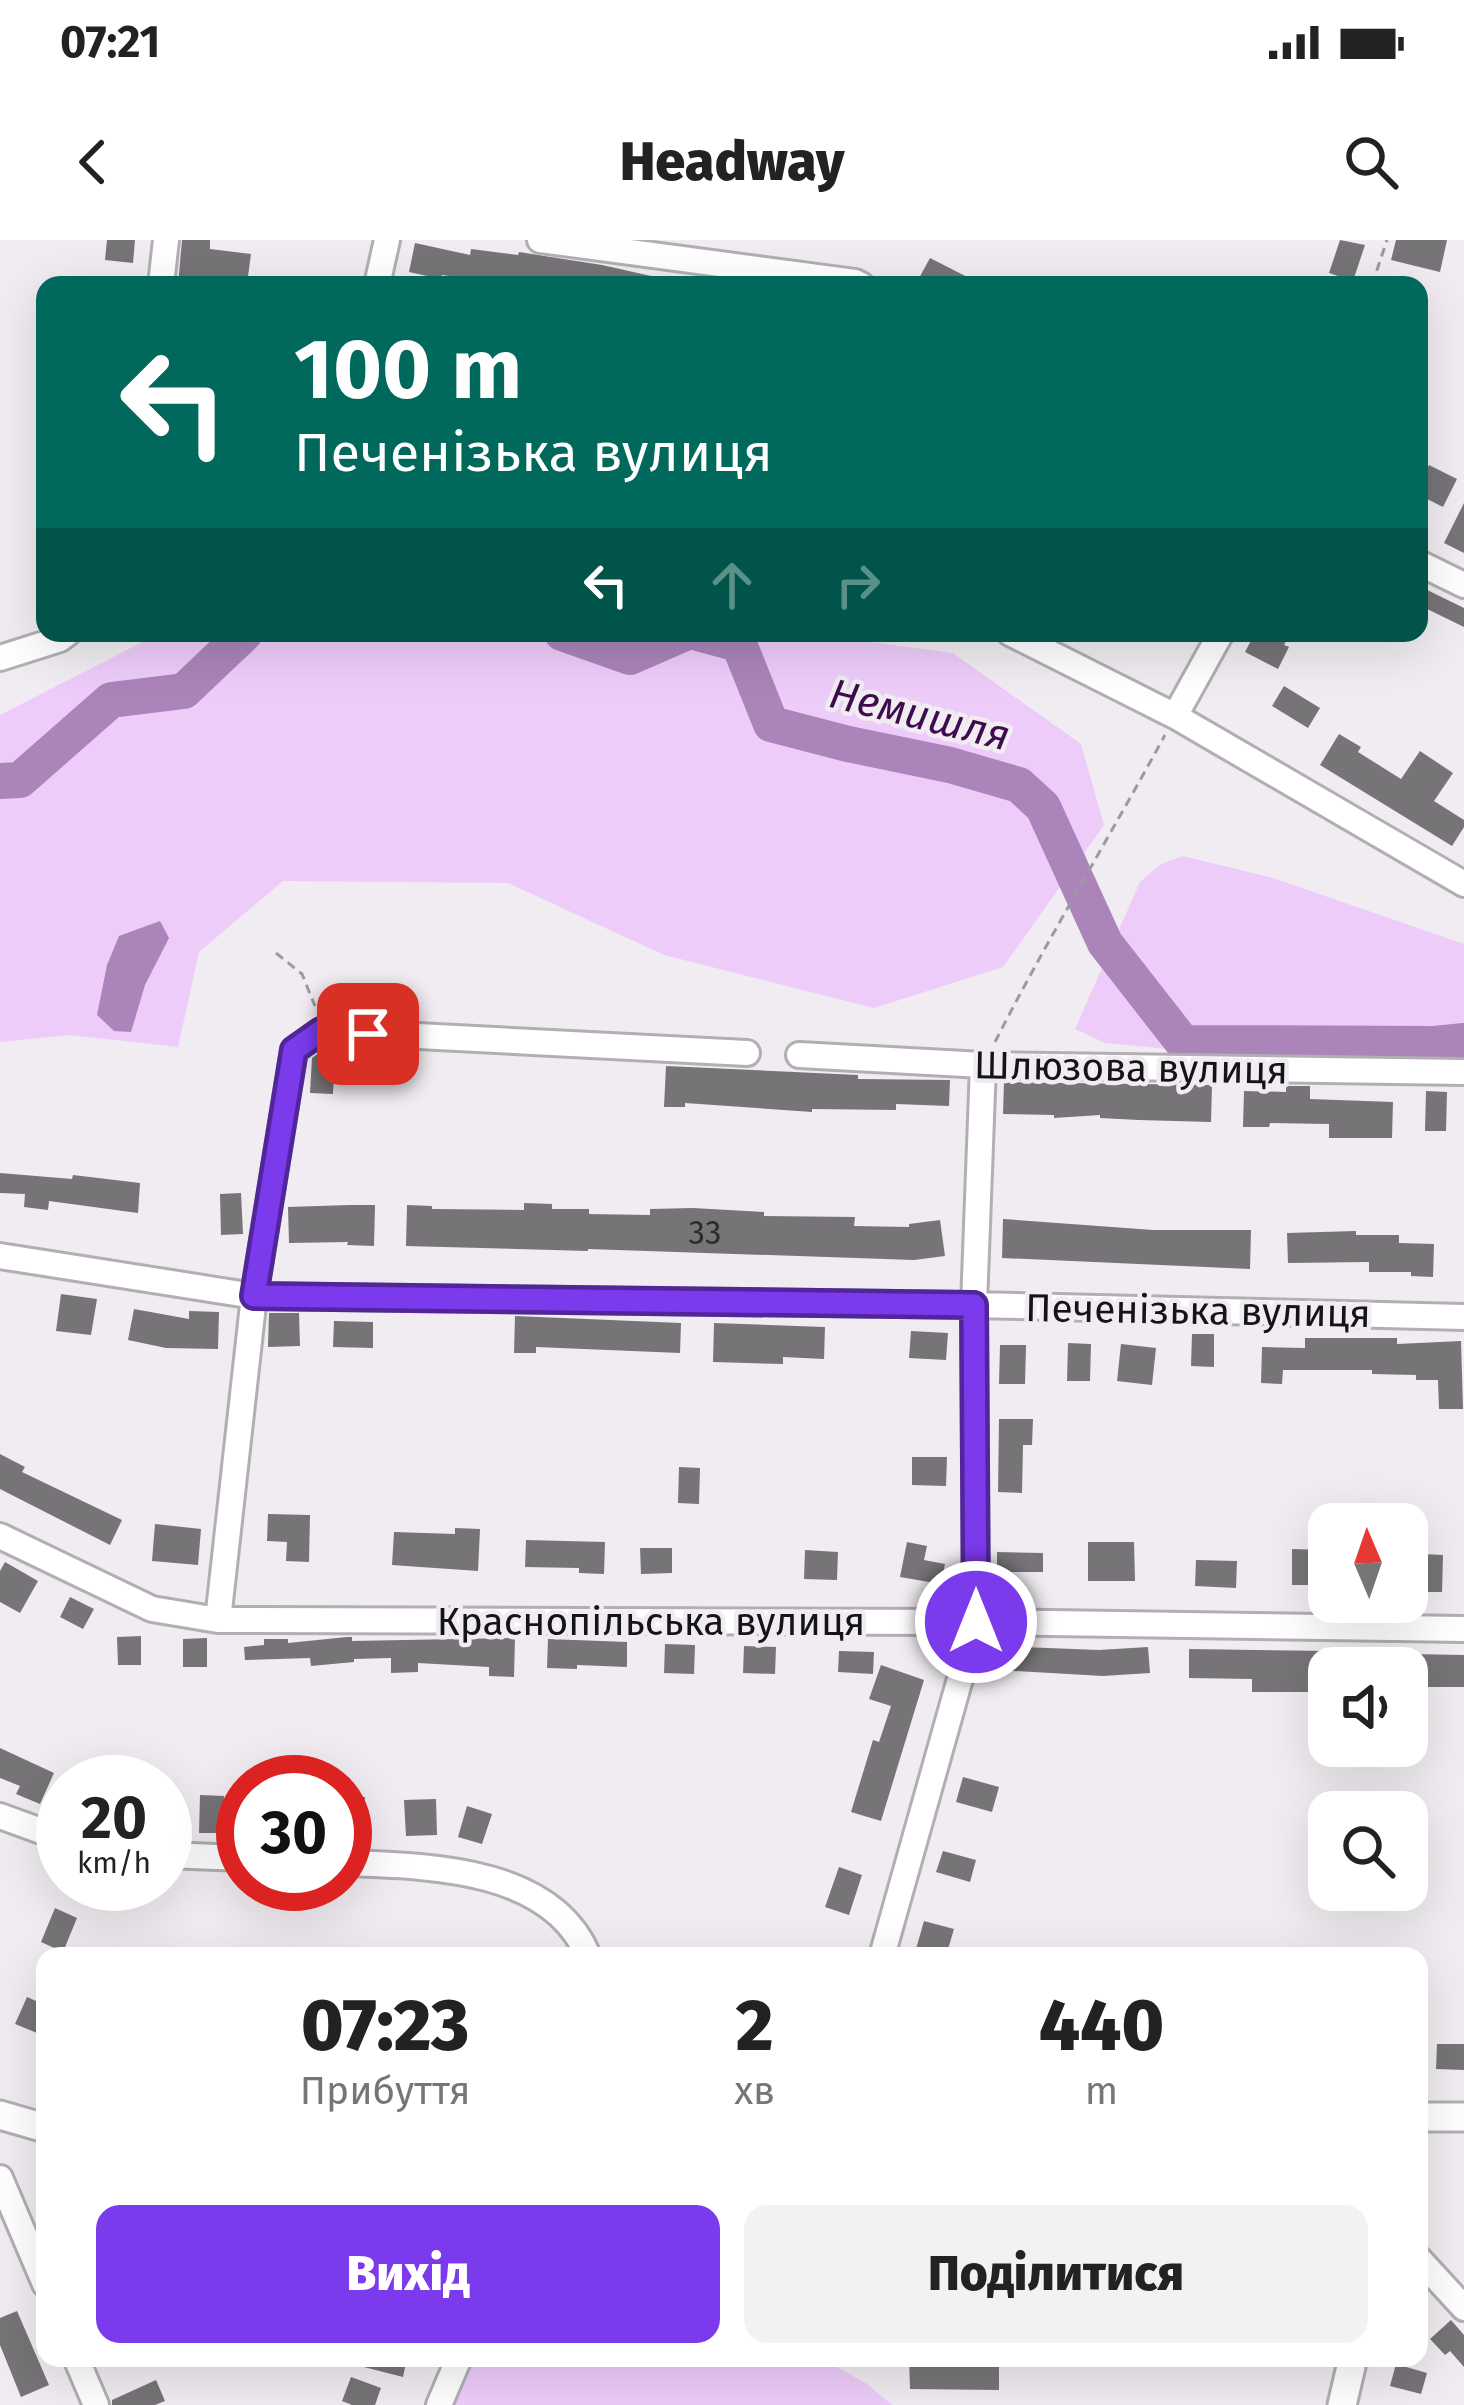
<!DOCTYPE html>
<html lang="uk">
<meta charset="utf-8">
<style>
:root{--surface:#fff;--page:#f2f2f2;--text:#222;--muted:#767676;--accent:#7c3aed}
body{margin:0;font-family:"Fira Sans",sans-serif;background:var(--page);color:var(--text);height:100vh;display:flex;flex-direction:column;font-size:45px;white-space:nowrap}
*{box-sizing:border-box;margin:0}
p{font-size:39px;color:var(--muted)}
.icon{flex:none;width:66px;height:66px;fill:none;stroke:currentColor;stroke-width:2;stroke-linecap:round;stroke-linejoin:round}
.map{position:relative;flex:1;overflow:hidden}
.details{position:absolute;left:36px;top:1707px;width:1392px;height:420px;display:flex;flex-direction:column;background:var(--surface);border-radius:24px;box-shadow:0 12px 48px #0002}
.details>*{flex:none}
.guide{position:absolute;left:36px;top:36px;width:1392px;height:366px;border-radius:24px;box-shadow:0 12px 48px #0002;background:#00695c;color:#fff;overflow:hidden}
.needle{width:78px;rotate:358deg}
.buttons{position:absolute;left:1308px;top:1263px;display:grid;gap:24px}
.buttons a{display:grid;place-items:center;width:120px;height:120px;border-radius:24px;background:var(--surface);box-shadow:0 12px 48px #0002;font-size:60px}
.speed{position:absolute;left:36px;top:1515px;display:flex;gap:24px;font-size:60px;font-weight:700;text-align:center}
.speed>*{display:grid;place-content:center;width:156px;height:156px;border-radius:50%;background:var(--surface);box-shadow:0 12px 48px #0002;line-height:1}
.speed small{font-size:30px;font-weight:400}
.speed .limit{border:18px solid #d22;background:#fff;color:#111}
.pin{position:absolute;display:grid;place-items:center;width:102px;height:102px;color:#fff;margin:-51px;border-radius:24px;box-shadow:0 6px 18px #0006}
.me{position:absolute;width:132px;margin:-66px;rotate:0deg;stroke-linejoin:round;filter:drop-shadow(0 0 9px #0008)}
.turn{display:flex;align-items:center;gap:42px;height:252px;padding:0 60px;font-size:54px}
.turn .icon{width:156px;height:156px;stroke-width:2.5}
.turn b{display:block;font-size:84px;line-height:102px}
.lanes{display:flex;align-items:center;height:114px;padding:0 60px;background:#0003;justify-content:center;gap:60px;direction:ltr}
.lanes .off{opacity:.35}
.eta{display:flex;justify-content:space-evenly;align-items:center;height:204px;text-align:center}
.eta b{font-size:72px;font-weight:800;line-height:84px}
.cta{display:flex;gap:24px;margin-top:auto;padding:24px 60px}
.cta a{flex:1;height:138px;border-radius:24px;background:var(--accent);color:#fff;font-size:48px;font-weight:800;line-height:138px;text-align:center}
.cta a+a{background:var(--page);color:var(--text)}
.status{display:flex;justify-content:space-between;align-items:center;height:84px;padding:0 60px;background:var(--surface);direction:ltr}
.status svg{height:33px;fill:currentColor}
header{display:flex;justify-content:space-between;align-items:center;height:156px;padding:0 60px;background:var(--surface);font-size:54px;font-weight:800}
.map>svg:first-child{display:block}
.green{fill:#edccfa}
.water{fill:#ab84b9}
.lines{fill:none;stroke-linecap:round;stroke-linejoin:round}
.river{stroke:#ab84b9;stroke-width:36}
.building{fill:#777478}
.minor-casing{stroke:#b2aeb3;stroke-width:30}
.tertiary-casing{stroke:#b2aeb3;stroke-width:33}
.path{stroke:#9d9a9e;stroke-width:3;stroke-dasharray:9 6;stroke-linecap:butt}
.minor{stroke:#fff;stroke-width:24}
.tertiary{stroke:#fff;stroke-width:27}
.route-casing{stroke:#51269a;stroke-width:30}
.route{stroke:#7c3aed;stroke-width:21}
.labels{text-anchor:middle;stroke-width:9;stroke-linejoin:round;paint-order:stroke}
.number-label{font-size:33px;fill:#2d2b2e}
.street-label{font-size:39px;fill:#141315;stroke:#f0ecf1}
.water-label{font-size:42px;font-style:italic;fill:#3e0c4e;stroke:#f0ecf1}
</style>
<div class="status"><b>07:21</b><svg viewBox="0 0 49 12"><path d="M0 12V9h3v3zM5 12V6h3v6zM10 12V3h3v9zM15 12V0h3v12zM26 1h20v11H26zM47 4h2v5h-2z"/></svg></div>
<header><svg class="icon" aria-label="back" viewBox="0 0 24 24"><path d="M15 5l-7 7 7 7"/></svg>Headway<svg class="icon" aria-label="search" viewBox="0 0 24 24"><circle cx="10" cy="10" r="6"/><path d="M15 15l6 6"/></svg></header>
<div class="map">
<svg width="1464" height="2165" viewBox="0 0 1464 2165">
<rect width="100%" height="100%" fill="#f0ecf1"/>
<path class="green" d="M 160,393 L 804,393 L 953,413 L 1081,504 L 1104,585 L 1003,727 L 874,768 L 664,715 L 508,643 L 283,641 L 199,712 L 178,807 L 69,795 L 0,802 L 0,475 Z
M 1183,616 L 1273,638 L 1464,704 L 1464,812 L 1300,814 L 1168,809 L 1105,803 L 1075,789 L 1140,642 L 1161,624 Z
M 459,2118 L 678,2118 L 696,2127 L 837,2127 L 867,2144 L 892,2165 L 439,2165 Z"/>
<path class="water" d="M 160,681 L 169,698 L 145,745 L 131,792 L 114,791 L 97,775 L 107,725 L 119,696 Z"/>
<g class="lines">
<path class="river" d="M 562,393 L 630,417 L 685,393
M 698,393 L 739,404 L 771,484 L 848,504 L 950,525 L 1019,545 L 1043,567 L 1105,703 L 1183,803 L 1435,804 L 1464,801
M 0,541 L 20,540 L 111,460 L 184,451 L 245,393"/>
</g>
<path class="building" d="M 107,0 L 135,0 L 133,23 L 105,20 Z
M 182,0 L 210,0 L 210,9 L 251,14 L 247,44 L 211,39 L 211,45 L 178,45 Z
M 1340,0 L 1365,5 L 1353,41 L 1329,33 Z
M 1396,0 L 1447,0 L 1440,32 L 1391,20 Z
M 415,3 L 470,15 L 471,9 L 518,15 L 519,12 L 602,25 L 660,38 L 659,45 L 516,45 L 442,35 L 441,39 L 409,32 Z
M 930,18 L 983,45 L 928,45 L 918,40 Z
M 1429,225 L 1457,239 L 1443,267 L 1419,255 L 1419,246 Z
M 1464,263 L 1464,313 L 1444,303 Z
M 1419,346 L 1464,368 L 1464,387 L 1419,365 Z
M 1255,393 L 1290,393 L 1284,405 L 1289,407 L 1278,429 L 1245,412 Z
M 1284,446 L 1320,468 L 1308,488 L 1272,466 Z
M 1339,494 L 1361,507 L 1358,512 L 1401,539 L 1420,511 L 1453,533 L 1434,561 L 1464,580 L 1464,587 L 1452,606 L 1320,525 Z
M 319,813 L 335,814 L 333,854 L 310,853 L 312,818 Z
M 666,826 L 858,835 L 858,839 L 950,840 L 949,866 L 896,864 L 896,870 L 812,869 L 812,872 L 685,863 L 685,867 L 664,867 Z
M 1004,842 L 1212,845 L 1211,882 L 1139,880 L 1100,878 L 1100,875 L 1054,878 L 1054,875 L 1003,874 Z
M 1286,846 L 1310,846 L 1310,859 L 1393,862 L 1392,898 L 1329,898 L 1329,884 L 1270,883 L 1269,887 L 1243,887 L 1244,851 L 1286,852 Z
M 1426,851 L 1447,852 L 1446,891 L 1425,891 Z
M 0,933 L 72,939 L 73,935 L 140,943 L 138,973 L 49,961 L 48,970 L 24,967 L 25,954 L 0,953 Z
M 241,953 L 243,994 L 221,995 L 220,954 Z
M 524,963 L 552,964 L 552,969 L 589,969 L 589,974 L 650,975 L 650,969 L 693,968 L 764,972 L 764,976 L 855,977 L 854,986 L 909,987 L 909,984 L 940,980 L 945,1016 L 914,1020 L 588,1009 L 588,1011 L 406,1006 L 407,965 L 432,966 L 432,969 L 524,970 Z
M 349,965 L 375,965 L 374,1006 L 347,1005 L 348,1002 L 289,1003 L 288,967 Z
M 1003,979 L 1153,990 L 1251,990 L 1250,1029 L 1002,1018 Z
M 1356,991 L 1356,995 L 1399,995 L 1399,1003 L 1434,1004 L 1433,1037 L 1411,1036 L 1411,1032 L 1369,1032 L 1369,1022 L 1288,1023 L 1287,993 Z
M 61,1054 L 97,1059 L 91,1095 L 56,1091 Z
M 134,1069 L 189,1079 L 189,1071 L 219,1072 L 218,1109 L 166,1108 L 128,1100 Z
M 269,1073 L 299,1073 L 300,1106 L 268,1107 Z
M 515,1076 L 681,1083 L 680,1113 L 536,1107 L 536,1113 L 514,1113 Z
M 334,1081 L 373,1082 L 373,1108 L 333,1107 Z
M 714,1083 L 825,1087 L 824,1119 L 783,1117 L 783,1124 L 713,1122 Z
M 911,1091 L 948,1093 L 946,1120 L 909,1118 Z
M 1192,1094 L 1214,1094 L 1214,1127 L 1191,1126 Z
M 1305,1098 L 1397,1098 L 1397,1104 L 1461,1101 L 1463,1169 L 1439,1169 L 1438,1140 L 1416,1140 L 1416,1135 L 1372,1134 L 1372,1130 L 1283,1130 L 1282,1144 L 1261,1143 L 1262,1107 L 1305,1108 Z
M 1068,1103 L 1091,1104 L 1090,1141 L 1067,1141 Z
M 1121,1104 L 1156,1108 L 1152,1145 L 1117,1141 Z
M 1000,1105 L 1026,1105 L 1025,1144 L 999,1144 Z
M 999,1179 L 1033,1179 L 1032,1205 L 1023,1205 L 1022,1253 L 998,1252 Z
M 0,1214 L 25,1227 L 22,1232 L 122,1280 L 110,1305 L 0,1249 Z
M 912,1217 L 947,1217 L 946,1246 L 912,1245 Z
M 679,1227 L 700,1228 L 699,1264 L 678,1263 Z
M 268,1274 L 310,1275 L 309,1322 L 286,1321 L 287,1302 L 267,1301 Z
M 155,1284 L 201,1289 L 198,1325 L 152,1321 Z
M 455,1288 L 480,1289 L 478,1331 L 392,1325 L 394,1292 L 455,1294 Z
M 526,1300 L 605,1302 L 604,1334 L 579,1333 L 579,1328 L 525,1327 Z
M 907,1302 L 927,1306 L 924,1320 L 945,1324 L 941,1344 L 900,1337 Z
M 1088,1302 L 1134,1302 L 1135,1341 L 1088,1341 Z
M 640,1308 L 672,1308 L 672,1333 L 641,1334 Z
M 1292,1309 L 1324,1310 L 1324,1345 L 1292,1345 Z
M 805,1310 L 838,1312 L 837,1340 L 804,1339 Z
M 997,1312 L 1043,1313 L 1043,1332 L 997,1332 Z
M 1422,1314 L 1443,1315 L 1442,1352 L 1421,1352 Z
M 1196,1320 L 1237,1321 L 1236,1348 L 1195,1346 Z
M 5,1322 L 38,1341 L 20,1373 L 0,1362 L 0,1331 Z
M 70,1357 L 94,1369 L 83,1389 L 60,1377 Z
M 141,1396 L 141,1425 L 118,1425 L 117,1397 Z
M 347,1397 L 352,1397 L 352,1401 L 515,1398 L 514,1437 L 489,1436 L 489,1427 L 418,1423 L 418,1432 L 391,1433 L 391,1418 L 354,1419 L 354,1422 L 311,1426 L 310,1418 L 245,1420 L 244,1407 L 264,1405 L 264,1399 L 288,1399 L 288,1403 Z
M 207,1398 L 207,1427 L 183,1427 L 183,1399 Z
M 548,1399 L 627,1402 L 627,1427 L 577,1425 L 577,1429 L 547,1428 Z
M 665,1404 L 695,1405 L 694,1434 L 664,1433 Z
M 744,1406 L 776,1407 L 775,1434 L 743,1433 Z
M 1000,1406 L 1099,1410 L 1148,1407 L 1150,1433 L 1103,1436 L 998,1430 Z
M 1189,1409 L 1331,1411 L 1329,1452 L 1252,1452 L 1252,1439 L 1189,1438 Z
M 839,1411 L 874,1412 L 873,1434 L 838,1432 Z
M 1409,1414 L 1464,1415 L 1464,1447 L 1408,1447 Z
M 881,1425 L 924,1440 L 881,1581 L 851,1572 L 873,1500 L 879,1502 L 891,1466 L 869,1459 Z
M 0,1508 L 54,1533 L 40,1564 L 16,1554 L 20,1546 L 0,1538 Z
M 963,1537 L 999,1547 L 992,1572 L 956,1562 Z
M 200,1555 L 224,1556 L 223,1593 L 199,1593 Z
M 345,1557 L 365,1557 L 364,1595 L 345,1595 Z
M 436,1559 L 437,1595 L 406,1596 L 404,1560 Z
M 467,1566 L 492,1574 L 482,1604 L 458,1597 Z
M 943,1611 L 976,1620 L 970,1642 L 936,1632 Z
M 839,1627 L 862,1635 L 849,1675 L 825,1667 Z
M 55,1668 L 77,1678 L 63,1712 L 41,1702 Z
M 924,1681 L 954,1689 L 946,1716 L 916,1709 Z
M 27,1757 L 45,1765 L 45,1775 L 37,1793 L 15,1784 Z
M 1437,1804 L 1464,1804 L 1464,1830 L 1436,1829 Z
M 17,2071 L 49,2145 L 21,2157 L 0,2105 L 0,2078 Z
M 1451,2080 L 1464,2095 L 1464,2127 L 1450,2111 L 1445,2115 L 1430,2099 Z
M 353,2118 L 407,2118 L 403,2137 L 352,2124 Z
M 909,2118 L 999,2118 L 999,2150 L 910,2149 Z
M 1396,2124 L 1427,2133 L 1421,2154 L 1390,2146 Z
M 351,2137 L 381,2148 L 375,2165 L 352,2165 L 342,2161 Z
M 156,2140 L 165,2161 L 155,2165 L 112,2165 L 112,2160 Z"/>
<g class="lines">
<g class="minor-casing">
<path id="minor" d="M 540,0 L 855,42 L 861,45
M 161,45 L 166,0
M 377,45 L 387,0
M 1419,323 L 1464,345
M 1010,393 L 1175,476 L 1464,644
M 0,418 L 60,399 L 68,393
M 1175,476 L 1221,393
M 799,815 L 983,825 L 1464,832
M 0,1016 L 254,1056 L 974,1065 L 1464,1077
M 0,1296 L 152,1369 L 218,1380 L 976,1382 L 1464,1389
M 218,1380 L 254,1056 L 294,810 L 321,791 L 747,813
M 0,1576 L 63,1599
M 165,1615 L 243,1618
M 345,1623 C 426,1626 552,1627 588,1716
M 882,1716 L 976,1382 L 974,1065 L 983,825
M 0,1938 L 45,2044
M 1419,2019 L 1464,2068
M 76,2118 L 96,2165
M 439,2165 L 459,2118"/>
</g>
<g class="tertiary-casing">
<path id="tertiary" d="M 0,1875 L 45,1888
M 1419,1877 L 1464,1877
M 1342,2165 L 1353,2118"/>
</g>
<path class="path" d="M 1372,45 L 1387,0
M 276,713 L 302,734 L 315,766
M 995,802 C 1048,698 1109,598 1165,495"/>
<use href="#minor" class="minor"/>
<use href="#tertiary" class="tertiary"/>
</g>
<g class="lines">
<g class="route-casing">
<path id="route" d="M 368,794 L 321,791 L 294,810 L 254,1056 L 974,1065 L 976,1382"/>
</g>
<use href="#route" class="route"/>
</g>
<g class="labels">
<g class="number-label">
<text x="705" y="1004">33</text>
</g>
<g class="street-label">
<text transform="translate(1131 827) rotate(1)" y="14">Шлюзова вулиця</text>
<text transform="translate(1198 1070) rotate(1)" y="14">Печенізька вулиця</text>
<text x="651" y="1395">Краснопільська вулиця</text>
</g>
<g class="water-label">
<text transform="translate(920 474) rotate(14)" y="15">Немишля</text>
</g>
</g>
</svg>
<div class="buttons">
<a><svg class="needle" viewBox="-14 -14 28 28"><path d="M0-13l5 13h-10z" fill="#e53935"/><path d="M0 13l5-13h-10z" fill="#767676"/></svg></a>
<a><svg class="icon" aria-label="sound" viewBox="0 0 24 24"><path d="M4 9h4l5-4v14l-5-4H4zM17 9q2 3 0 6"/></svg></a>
<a><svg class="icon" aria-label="search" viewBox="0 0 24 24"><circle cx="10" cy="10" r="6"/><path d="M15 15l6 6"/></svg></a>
</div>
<div class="speed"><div>20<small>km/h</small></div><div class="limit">30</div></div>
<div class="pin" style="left:368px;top:794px;background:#d93025"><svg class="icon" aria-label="arrive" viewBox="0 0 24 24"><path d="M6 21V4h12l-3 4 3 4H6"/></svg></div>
<svg class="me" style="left:976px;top:1382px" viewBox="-20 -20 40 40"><circle r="17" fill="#7c3aed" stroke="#fff" stroke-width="3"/><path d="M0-11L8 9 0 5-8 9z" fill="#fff"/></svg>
<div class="guide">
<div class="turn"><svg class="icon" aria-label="left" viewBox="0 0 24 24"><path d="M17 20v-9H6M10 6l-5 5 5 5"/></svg><div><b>100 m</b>Печенізька вулиця</div></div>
<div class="lanes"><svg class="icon" aria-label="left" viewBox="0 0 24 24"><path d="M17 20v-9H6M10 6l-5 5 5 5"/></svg><svg class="icon off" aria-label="ahead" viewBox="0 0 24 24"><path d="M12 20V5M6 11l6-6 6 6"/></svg><svg class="icon off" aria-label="right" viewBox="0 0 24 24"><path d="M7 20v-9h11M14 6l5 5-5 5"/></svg></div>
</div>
<section class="details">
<div class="eta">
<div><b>07:23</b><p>Прибуття</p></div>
<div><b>2</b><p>хв</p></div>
<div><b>440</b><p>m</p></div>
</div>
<div class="cta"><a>Вихід</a><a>Поділитися</a></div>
</section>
</div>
